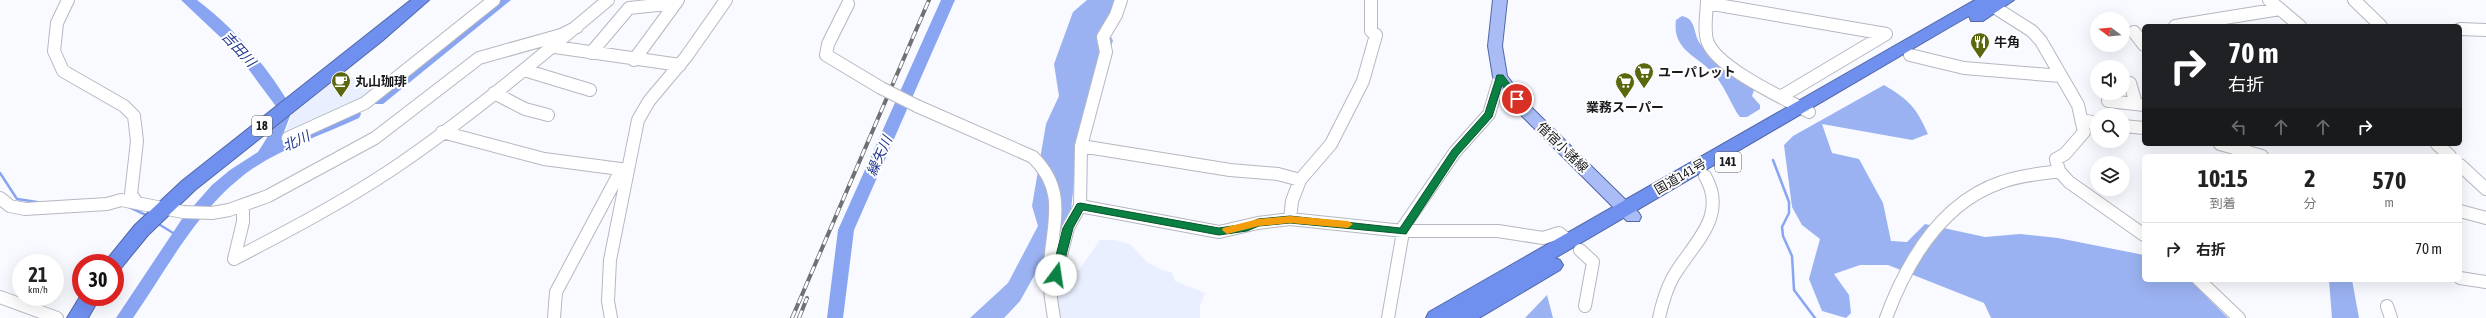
<!DOCTYPE html>
<html lang="ja">
<meta charset="utf-8">
<style>
:root{--surface:#fff;--page:#f6f6f6;--text:#222;--muted:#767676;--line:#e0e0e0}
body{margin:0;font-family:"Asap Condensed","Noto Sans JP",sans-serif;background:var(--page);color:var(--text);height:100vh;display:flex;flex-direction:column;font-size:15px;white-space:nowrap}
*{box-sizing:border-box;margin:0}
p{font-size:13px;color:var(--muted)}
.icon{flex:none;width:22px;height:22px;fill:none;stroke:currentColor;stroke-width:2;stroke-linecap:round;stroke-linejoin:round}
.map{position:relative;flex:1;overflow:hidden}
.details{position:absolute;left:2142px;top:154px;width:320px;height:128px;display:flex;flex-direction:column;background:var(--surface);border-radius:6px;box-shadow:0 4px 16px #0002}
.details>*{flex:none}
.hud{position:absolute;left:2142px;top:24px;width:320px;height:122px;border-radius:6px;box-shadow:0 4px 16px #0002;background:#202124;color:#fff;overflow:hidden}
.needle{width:26px;rotate:286deg}
.buttons{position:absolute;left:2090px;top:12px;display:grid;gap:8px}
.buttons a{display:grid;place-items:center;width:40px;height:40px;border-radius:50%;background:var(--surface);box-shadow:0 4px 16px #0002;font-size:20px}
.speed{position:absolute;left:12px;top:254px;display:flex;gap:8px;font-size:20px;font-weight:700;text-align:center}
.speed>*{display:grid;place-content:center;width:52px;height:52px;border-radius:50%;background:var(--surface);box-shadow:0 4px 16px #0002;line-height:1}
.speed small{font-size:10px;font-weight:400}
.speed .limit{border:6px solid #d22;background:#fff;color:#111}
.pin{position:absolute;display:grid;place-items:center;width:34px;height:34px;color:#fff;margin:-17px;border:2px solid #fff;border-radius:50%;box-shadow:0 1px 4px #0007}
.me{position:absolute;width:44px;margin:-22px;rotate:14deg;stroke-linejoin:round;filter:drop-shadow(0 0 3px #0008)}
.turn{display:flex;align-items:center;gap:14px;height:84px;padding:0 20px;font-size:18px}
.turn .icon{width:52px;height:52px;stroke-width:2.5}
.turn b{display:block;font-size:28px;line-height:34px}
.lanes{display:flex;align-items:center;height:38px;padding:0 20px;background:#0003;justify-content:center;gap:20px;direction:ltr}
.lanes .off{opacity:.35}
.eta{display:flex;justify-content:space-evenly;align-items:center;height:68px;text-align:center}
.eta b{font-size:24px;font-weight:700;line-height:28px}
ul{padding:0;list-style:none}
li{display:flex;align-items:center;gap:12px;height:52px;padding:0 20px;border-top:1px solid var(--line)}
li div{flex:1}
li b{display:block;font-size:15px}
li em{font-style:normal}
.map>svg:first-child{display:block}
.built{fill:#e9effe}
.forest{fill:#9ab2f1}
.lines{fill:none;stroke-linecap:round;stroke-linejoin:round}
.stream{stroke:#89a5f2;stroke-width:2.5}
.river{fill:#89a5f2;fill-rule:evenodd}
.minor-casing{stroke:#b5b8c0;stroke-width:14}
.major-casing{stroke:#5267a6;stroke-width:2}
.highway-casing{stroke:#5267a6;stroke-width:2}
.minor{stroke:#fff;stroke-width:12}
.major{fill:#a9bcf5;fill-rule:evenodd}
.highway{fill:#7090ef;fill-rule:evenodd}
.rail-casing{stroke:#6e7073;stroke-width:4}
.rail{stroke:#fff;stroke-width:2.5;stroke-dasharray:8;stroke-linecap:butt}
.minor-bridge-casing{stroke:#b5b8c0;stroke-width:14;stroke-linecap:butt}
.minor-bridge{stroke:#fff;stroke-width:12}
.route{fill:#0b8043;stroke:#07532c}
.slow{fill:#f59e0b}
.labels{text-anchor:middle;stroke-width:4;stroke-linejoin:round;paint-order:stroke}
.shield{fill:#fff;stroke:#5e5f61;stroke-width:1}
.shield-label{font-size:12px;font-weight:bold;fill:#191a1d}
.poi-label{font-size:13px;font-weight:bold;fill:#191a1d;stroke:#fff;text-anchor:start}
.street-label{font-size:13px;fill:#191a1d;stroke:#fff}
.water-label{font-size:14px;font-style:italic;fill:#233890;stroke:#fff}
</style>
<div class="map">
<svg width="2486" height="318" viewBox="0 0 2486 318">
<rect width="100%" height="100%" fill="#f8faff"/>
<path class="built" d="M 342,74 L 385,89 L 284,137 L 292,114 Z
M 1100,240 L 1113,240 L 1130,244 L 1147,262 L 1160,269 L 1172,273 L 1175,281 L 1205,293 L 1200,305 L 1200,318 L 1059,318 L 1054,288 L 1055,280 L 1062,267 L 1079,270 Z"/>
<path class="forest" d="M 1087,0 L 1121,0 L 1104,22 L 1113,41 L 1080,128 L 1071,210 L 1020,301 L 1004,318 L 970,318 L 1008,283 L 1038,226 L 1032,206 L 1046,124 L 1059,96 L 1054,64 L 1073,12 Z
M 1682,16 C 1696,19 1693,31 1699,42 C 1712,62 1736,74 1755,87 L 1752,96 L 1760,105 L 1760,109 L 1747,117 L 1740,117 L 1737,113 C 1729,99 1723,84 1713,73 C 1696,55 1672,50 1676,20 Z
M 1884,85 C 1909,100 1916,107 1928,134 L 1912,140 L 1822,124 L 1832,153 L 1859,159 L 1883,203 L 1891,241 L 1907,242 L 1925,224 L 1985,237 L 2020,234 L 2058,238 L 2144,255 L 2144,280 L 2190,280 L 2228,318 L 1991,318 L 1984,303 L 1888,265 L 1860,265 L 1834,274 L 1849,295 L 1851,313 L 1846,318 L 1822,311 L 1809,279 L 1820,239 L 1802,225 L 1792,207 L 1784,145 L 1793,136 Z
M 2329,280 L 2352,280 L 2359,318 L 2332,318 Z
M 1547,295 L 1553,318 L 1525,318 Z"/>
<g class="lines">
<path class="stream" d="M 1773,160 L 1789,202 L 1789,213 L 1782,227 L 1783,236 L 1792,256 L 1794,290 L 1815,318
M 0,173 L 17,199 L 37,202
M 129,207 L 148,216
M 157,223 L 178,236 L 177,240"/>
<path class="river" d="M 181,0 L 197,0 C 234,28 266,65 290,105 L 288,109 L 278,109 L 235,51 Z
M 495,0 L 511,0 L 383,104 L 373,104 L 371,100 L 373,96 Z
M 941,0 L 955,0 L 854,230 L 843,318 L 827,318 L 838,230 Z
M 354,109 L 359,110 L 361,114 L 359,118 C 324,134 285,147 252,169 C 199,206 169,266 133,318 L 116,318 L 182,219 L 212,185 L 230,170 L 258,152 L 270,133 L 278,112 L 288,112 L 290,116 L 281,140 Z"/>
<g class="minor-casing">
<path id="minor" d="M 68,0 L 57,23 L 54,51 L 63,71 L 124,106 L 134,116 L 137,141 L 131,194 L 137,203
M 1707,0 C 1707,13 1703,31 1708,43 C 1719,69 1784,98 1809,112
M 1983,0 L 2032,31 L 2041,41 L 2078,105 L 2084,132 L 2065,154 L 2056,159 L 2059,171 L 2069,182 L 2144,235
M 2269,0 L 2300,26
M 2354,0 L 2381,26
M 1707,3 L 1886,34 L 1782,96
M 848,4 L 828,44 L 826,55 L 881,88
M 2175,26 L 2280,9
M 2460,29 L 2486,30
M 2134,32 L 2144,45
M 555,47 L 680,65
M 591,53 L 629,8 L 676,3
M 1910,55 L 1964,68 L 2061,76
M 634,60 L 678,0
M 524,70 L 590,90
M 2130,83 L 2136,104
M 494,93 L 525,109 L 548,115
M 2108,101 L 2144,105
M 917,106 L 1033,157 C 1067,191 1053,221 1050,263 C 1048,282 1051,300 1054,318
M 2082,120 L 2097,123
M 2123,126 L 2144,128
M 442,132 L 544,159 L 628,170
M 288,138 L 365,103 L 494,0
M 2220,144 L 2262,156
M 2437,144 L 2450,156
M 1081,146 L 1230,170 L 1278,174 L 1300,180
M 2460,165 L 2486,189
M 0,198 L 10,206 L 25,209 L 107,204 L 121,200 L 183,212 L 212,213 L 229,210 L 268,196 L 375,138 L 479,58 L 561,35 L 577,27
M 1080,206 L 1219,232 L 1258,223 L 1290,219 L 1403,231 L 1498,231 L 1543,238 L 1559,233 L 1569,241
M 2460,211 L 2486,218
M 1290,219 L 1292,201 L 1300,180 L 1331,144 L 1363,81 L 1376,35 L 1371,31 L 1371,0
M 1580,250 L 1593,262 L 1585,306
M 234,259 C 288,231 343,202 394,168 C 469,117 539,58 608,0
M 234,259 L 243,222 L 243,205
M 1053,276 L 1056,275 L 1068,228 L 1080,206 L 1081,146 L 1106,52 L 1103,37 L 1116,15 L 1121,0
M 2460,278 L 2486,282
M 2199,280 L 2239,318
M 0,297 L 57,318
M 2387,306 L 2391,318
M 554,318 L 556,292 L 621,170
M 611,318 L 608,301 L 610,260 L 638,120 L 649,101 L 686,57 L 726,0
M 1388,318 L 1404,226 L 1455,152 L 1489,114 L 1500,77
M 1659,318 C 1662,304 1666,290 1673,277 C 1692,244 1729,217 1705,176
M 1886,318 C 1907,261 1942,202 2002,182 C 2021,175 2040,174 2059,171"/>
</g>
<g class="major-casing">
<path id="major" d="M 1493,0 L 1507,0 L 1502,46 L 1507,76 L 1531,107 L 1639,213 L 1641,217 L 1639,221 L 1627,221 L 1521,115 L 1493,77 L 1488,46 Z"/>
</g>
<g class="highway-casing">
<path id="highway" d="M 411,0 L 429,0 L 382,41 L 195,190 L 148,235 L 121,268 L 115,270 L 115,263 L 104,263 L 135,225 L 182,181 Z
M 1975,0 L 2014,0 L 1983,21 L 1971,21 L 1969,16 L 1948,28 L 1555,258 L 1560,260 L 1563,265 L 1560,270 L 1479,318 L 1426,318 L 1429,312 Z
M 81,295 L 81,297 L 100,297 L 88,318 L 67,318 Z"/>
</g>
<use href="#minor" class="minor"/>
<use href="#major" class="major"/>
<use href="#highway" class="highway"/>
<g class="rail-casing">
<path id="rail" d="M 792,318 L 929,0
M 799,318 L 807,298"/>
</g>
<use href="#rail" class="rail"/>
<g class="minor-bridge-casing">
<path id="minor-bridge" d="M 881,88 L 917,106"/>
</g>
<use href="#minor-bridge" class="minor-bridge"/>
</g>
<path class="route" d="M 1497,75 L 1503,75 L 1521,99 L 1514,101 L 1502,85 L 1492,117 L 1458,155 L 1406,234 L 1290,223 L 1259,226 L 1247,231 L 1219,235 L 1083,210 L 1073,228 L 1061,275 L 1056,279 L 1051,275 L 1063,228 L 1077,204 L 1080,203 L 1219,228 L 1246,224 L 1258,219 L 1290,216 L 1400,228 L 1452,150 L 1485,113 Z"/>
<path class="slow" d="M 1290,216 L 1348,221 L 1353,224 L 1348,228 L 1290,223 L 1259,226 L 1227,234 L 1222,230 L 1223,228 L 1258,219 Z"/>
<defs>
<g id="restaurant-pin" transform="scale(1)"><path d="M0 17L-7.5 6A9.5 9.5 0 1 1 7.5 6Z" fill="#5a670d" stroke="#fff"/><path d="M-5-6h1v4h1v-4h1v4h1v-4h1v5L-1.5 .5V6h-2V.5L-5-1ZM5-6V6H3V1.5H1.5Q1.5-4 5-6Z" fill="#fff"/></g>
<g id="supermarket-pin" transform="scale(1)"><path d="M0 17L-7.5 6A9.5 9.5 0 1 1 7.5 6Z" fill="#5a670d" stroke="#fff"/><path d="M-6-5.5h2.5l.6 2H6L4.5 2H-2.5L-4.4-4H-6ZM-1.5 3.2a1.3 1.3 0 1 0 .1 0ZM3 3.2a1.3 1.3 0 1 0 .1 0Z" fill="#fff"/></g>
<g id="cafe-pin" transform="scale(1)"><path d="M0 17L-7.5 6A9.5 9.5 0 1 1 7.5 6Z" fill="#5a670d" stroke="#fff"/><path d="M-5.5-4.5H6V0H3Q3 3.5 0 3.5H-2.5Q-5.5 3.5-5.5 0ZM3-3.2v2h1.7v-2ZM-6 4.5H4V6H-6Z" fill="#fff"/></g>
</defs>
<g fill-rule="evenodd">
<use href="#restaurant-pin" x="1980" y="42"/>
<use href="#supermarket-pin" x="1644" y="72"/>
<use href="#cafe-pin" x="341" y="81"/>
<use href="#supermarket-pin" x="1625" y="82"/>
</g>
<g class="labels">
<g class="shield">
<rect x="252" y="116" width="20" height="20" rx="3"/>
<rect x="1715" y="152" width="26" height="20" rx="3"/>
</g>
<g class="shield-label">
<text x="262" y="130">18</text>
<text x="1728" y="166">141</text>
</g>
<g class="poi-label">
<text x="1994" y="47">牛角</text>
<text x="1658" y="77">ユーパレット</text>
<text x="355" y="86">丸山珈琲</text>
<text x="1625" y="112" text-anchor="middle">業務スーパー</text>
</g>
<g class="street-label">
<text transform="translate(1563 147) rotate(44)" y="5">借宿小諸線</text>
<text transform="translate(1680 176) rotate(-30)" y="5">国道141号</text>
</g>
<g class="water-label">
<text transform="translate(239 49) rotate(47)" y="5">吉田川</text>
<text transform="translate(296 141) rotate(-25)" y="5">北川</text>
<text transform="translate(879 156) rotate(-66)" y="5">繰矢川</text>
</g>
</g>
</svg>
<div class="buttons">
<a><svg class="needle" viewBox="-14 -14 28 28"><path d="M0-13l5 13h-10z" fill="#e53935"/><path d="M0 13l5-13h-10z" fill="#767676"/></svg></a>
<a><svg class="icon" aria-label="sound" viewBox="0 0 24 24"><path d="M4 9h4l5-4v14l-5-4H4zM17 9q2 3 0 6"/></svg></a>
<a><svg class="icon" aria-label="search" viewBox="0 0 24 24"><circle cx="10" cy="10" r="6"/><path d="M15 15l6 6"/></svg></a>
<a><svg class="icon" aria-label="layers" viewBox="0 0 24 24"><path d="M12 4l9 5-9 5-9-5zM3 14l9 5 9-5"/></svg></a>
</div>
<div class="speed"><div>21<small>km/h</small></div><div class="limit">30</div></div>
<div class="pin" style="left:1517px;top:99px;background:#d93025"><svg class="icon" aria-label="arrive" viewBox="0 0 24 24"><path d="M6 21V4h12l-3 4 3 4H6"/></svg></div>
<svg class="me" style="left:1056px;top:275px" viewBox="-20 -20 40 40"><circle r="19" fill="#fff"/><path d="M0-13L10 11 0 6-10 11z" fill="#0b8043"/></svg>
<div class="hud">
<div class="turn"><svg class="icon" aria-label="right" viewBox="0 0 24 24"><path d="M7 20v-9h11M14 6l5 5-5 5"/></svg><div><b>70 m</b>右折</div></div>
<div class="lanes"><svg class="icon off" aria-label="left" viewBox="0 0 24 24"><path d="M17 20v-9H6M10 6l-5 5 5 5"/></svg><svg class="icon off" aria-label="ahead" viewBox="0 0 24 24"><path d="M12 20V5M6 11l6-6 6 6"/></svg><svg class="icon off" aria-label="ahead" viewBox="0 0 24 24"><path d="M12 20V5M6 11l6-6 6 6"/></svg><svg class="icon" aria-label="right" viewBox="0 0 24 24"><path d="M7 20v-9h11M14 6l5 5-5 5"/></svg></div>
</div>
<section class="details">
<div class="eta">
<div><b>10:15</b><p>到着</p></div>
<div><b>2</b><p>分</p></div>
<div><b>570</b><p>m</p></div>
</div>
<ul>
<li><svg class="icon" aria-label="right" viewBox="0 0 24 24"><path d="M7 20v-9h11M14 6l5 5-5 5"/></svg><div><b>右折</b></div><em>70 m</em></li>
</ul>
</section>
</div>
